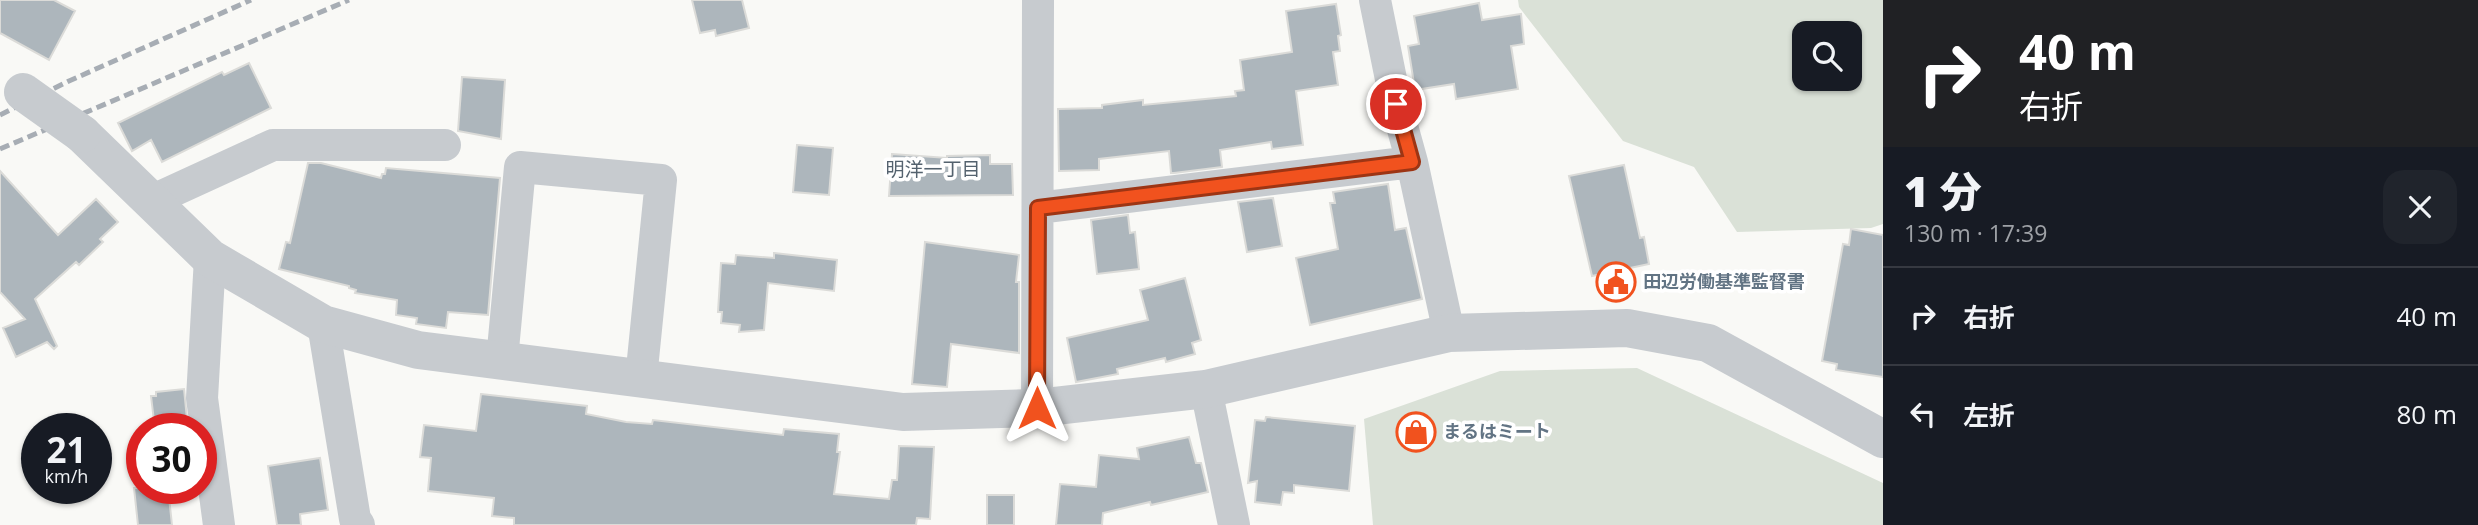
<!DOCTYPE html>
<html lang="ja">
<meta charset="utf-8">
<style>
:root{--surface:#171b24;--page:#20242c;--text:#f1f3f6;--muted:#9ea1a6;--line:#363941}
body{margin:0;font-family:"Open Sans","Noto Sans JP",sans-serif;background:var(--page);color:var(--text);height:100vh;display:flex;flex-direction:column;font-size:26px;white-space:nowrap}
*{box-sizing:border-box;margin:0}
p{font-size:23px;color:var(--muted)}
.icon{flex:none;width:38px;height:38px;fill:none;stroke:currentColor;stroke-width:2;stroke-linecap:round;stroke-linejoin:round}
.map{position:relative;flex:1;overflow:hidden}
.drawer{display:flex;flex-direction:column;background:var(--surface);width:595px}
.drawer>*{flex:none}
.top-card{background:#202124;color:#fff;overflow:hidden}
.controls{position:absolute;left:1792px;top:21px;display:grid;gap:14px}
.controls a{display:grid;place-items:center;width:70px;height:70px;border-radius:14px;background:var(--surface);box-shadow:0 2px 5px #0004;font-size:35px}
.speed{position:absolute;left:21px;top:413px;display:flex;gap:14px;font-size:35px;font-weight:700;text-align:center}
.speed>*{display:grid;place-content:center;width:91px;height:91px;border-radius:50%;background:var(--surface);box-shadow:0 2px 5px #0004;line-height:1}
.speed small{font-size:18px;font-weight:400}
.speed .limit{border:10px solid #d22;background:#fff;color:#111}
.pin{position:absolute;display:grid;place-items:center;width:60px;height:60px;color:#fff;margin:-30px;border:4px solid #fff;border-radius:50%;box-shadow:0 2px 7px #0007}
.me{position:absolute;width:77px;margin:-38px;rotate:0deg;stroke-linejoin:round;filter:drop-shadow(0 0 5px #0008)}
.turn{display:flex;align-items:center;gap:24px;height:147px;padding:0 21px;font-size:32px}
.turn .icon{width:91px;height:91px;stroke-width:2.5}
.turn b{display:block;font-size:49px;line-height:60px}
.round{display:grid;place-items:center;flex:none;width:74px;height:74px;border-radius:21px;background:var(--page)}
.head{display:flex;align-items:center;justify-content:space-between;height:119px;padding:0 21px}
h1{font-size:42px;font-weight:800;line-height:52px}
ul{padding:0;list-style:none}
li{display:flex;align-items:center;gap:21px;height:98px;padding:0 21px;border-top:2px solid var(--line)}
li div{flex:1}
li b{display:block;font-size:26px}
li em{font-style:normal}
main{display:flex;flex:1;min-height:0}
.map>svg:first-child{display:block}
.green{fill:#dae1d7;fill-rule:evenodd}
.building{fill:#adb6bc;stroke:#dbdbd8;stroke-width:2}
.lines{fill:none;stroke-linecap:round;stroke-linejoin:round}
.minor{stroke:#c7cbcf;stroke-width:32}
.tertiary{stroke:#c7cbcf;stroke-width:38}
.rail{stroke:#a7adb4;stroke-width:5;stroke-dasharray:10 5;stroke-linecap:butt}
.tertiary-bridge{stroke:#c7cbcf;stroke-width:38}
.route-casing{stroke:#9d3514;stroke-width:18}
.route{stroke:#f1521e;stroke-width:12}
.labels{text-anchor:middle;stroke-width:7;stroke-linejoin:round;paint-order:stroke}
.poi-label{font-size:18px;font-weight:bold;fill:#627484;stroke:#fff;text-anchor:start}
.neighbourhood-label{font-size:19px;fill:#54626e;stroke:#fff}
</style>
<main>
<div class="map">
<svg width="1883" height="525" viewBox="0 0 1883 525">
<rect width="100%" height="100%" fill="#f9f9f6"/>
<path class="green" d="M 1518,0 L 1883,0 L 1883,224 L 1871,228 L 1737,232 L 1694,167 L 1623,141 L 1519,7 ZM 1804,33 L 1850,33 L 1850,79 L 1804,79 Z
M 1637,368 L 1883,483 L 1883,525 L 1373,525 L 1364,419 L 1500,371 Z"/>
<path class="building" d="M 0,0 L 54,0 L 75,11 L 49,60 L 0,33 Z
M 692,0 L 742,0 L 749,28 L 716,36 L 715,30 L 700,33 Z
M 1479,3 L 1482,20 L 1521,14 L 1524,44 L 1511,46 L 1518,89 L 1456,99 L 1454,84 L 1415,90 L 1408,46 L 1419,44 L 1414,16 Z
M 1336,4 L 1341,35 L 1338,36 L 1340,51 L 1333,52 L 1338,85 L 1296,91 L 1303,145 L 1272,149 L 1271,142 L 1220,150 L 1222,167 L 1174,173 L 1171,173 L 1169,151 L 1099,159 L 1099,170 L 1059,171 L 1058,109 L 1102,108 L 1102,105 L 1143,100 L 1143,105 L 1236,96 L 1235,91 L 1244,90 L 1240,60 L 1292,52 L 1286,11 Z
M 249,63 L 271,108 L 162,162 L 151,140 L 132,151 L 118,123 L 222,72 L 224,75 Z
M 462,77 L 505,80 L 501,139 L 458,131 Z
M 797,145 L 833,148 L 829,195 L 793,192 Z
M 892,154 L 947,158 L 947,156 L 990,155 L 990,164 L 1012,164 L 1013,195 L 889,196 Z
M 308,163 L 321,163 L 381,178 L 382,174 L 385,174 L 386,168 L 500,178 L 488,315 L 448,312 L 446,328 L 416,324 L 417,318 L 396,315 L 397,300 L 355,293 L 356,290 L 349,288 L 349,286 L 279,269 L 286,242 L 290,243 Z
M 1624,165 L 1640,238 L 1644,237 L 1649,264 L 1592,276 L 1569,176 Z
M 0,171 L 58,235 L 96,199 L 118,222 L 100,239 L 103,242 L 79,265 L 76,262 L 35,299 L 57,346 L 54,349 L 47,342 L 16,357 L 3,328 L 25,319 L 0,292 Z
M 1388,184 L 1395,230 L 1406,228 L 1422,299 L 1310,325 L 1296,258 L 1338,249 L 1330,203 L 1335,203 L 1333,192 Z
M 1273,198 L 1282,246 L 1247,252 L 1238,202 Z
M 1128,215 L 1130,233 L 1135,232 L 1139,269 L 1097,274 L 1091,220 Z
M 1851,229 L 1883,235 L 1883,377 L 1836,370 L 1837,364 L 1822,361 L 1843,244 L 1849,245 Z
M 925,242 L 1019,255 L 1016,282 L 1019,282 L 1019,353 L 951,344 L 947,387 L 912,384 Z
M 774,253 L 837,260 L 834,291 L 768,283 L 764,330 L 739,332 L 740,325 L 721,323 L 722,312 L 718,312 L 721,263 L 735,264 L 736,255 L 774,258 Z
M 1185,278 L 1201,340 L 1192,343 L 1195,354 L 1166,362 L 1165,358 L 1117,369 L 1118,374 L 1076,382 L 1067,338 L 1148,320 L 1140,290 Z
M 184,389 L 188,429 L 155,429 L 151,396 L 156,396 L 156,392 Z
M 481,394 L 587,406 L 586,414 L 626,422 L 652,424 L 653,420 L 783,435 L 784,429 L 839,434 L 837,452 L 840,452 L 834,494 L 889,499 L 892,480 L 897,480 L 899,446 L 934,447 L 930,519 L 917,518 L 916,525 L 514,525 L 514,518 L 492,516 L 494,498 L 428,491 L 431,458 L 420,457 L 424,425 L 476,431 Z
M 1266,417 L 1355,426 L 1349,491 L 1294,485 L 1294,493 L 1283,492 L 1281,505 L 1255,502 L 1257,481 L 1248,483 L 1255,420 L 1265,421 Z
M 1189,437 L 1196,463 L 1201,463 L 1208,492 L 1151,505 L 1150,502 L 1103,513 L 1102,525 L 1056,525 L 1060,484 L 1096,487 L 1099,455 L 1139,459 L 1137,448 Z
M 320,458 L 328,510 L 300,514 L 301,525 L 277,525 L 268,466 Z
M 134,488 L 168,488 L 172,525 L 138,525 Z
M 987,495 L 1014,495 L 1014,525 L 987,525 Z"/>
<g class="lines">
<path class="minor" d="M 1375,0 L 1396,104 L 1412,162 L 1449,333
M 151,201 L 273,145 L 445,145
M 1038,208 L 1412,162
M 210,258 L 202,398 L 219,525
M 323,324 L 355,519 L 359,525
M 502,360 L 520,167 L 661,180 L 641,379
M 1206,389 L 1234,525
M 1037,408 L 1038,0"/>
<path class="tertiary" d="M 82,134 L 210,258 L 323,324 L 418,350 L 903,412 L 1037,408 L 1206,389 L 1449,333 L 1627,328 L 1708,343 L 1883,439"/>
<path class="rail" d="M 0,115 L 69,81 L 251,0
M 0,149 L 349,0"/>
<path class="tertiary-bridge" d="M 23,92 L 82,134"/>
</g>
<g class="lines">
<g class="route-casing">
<path id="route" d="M 1037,408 L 1038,208 L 1412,162 L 1396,104"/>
</g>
<use href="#route" class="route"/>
</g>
<defs>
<g id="civic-ring" transform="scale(2.0125)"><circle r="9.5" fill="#fff" stroke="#f1521e" stroke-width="1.5"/><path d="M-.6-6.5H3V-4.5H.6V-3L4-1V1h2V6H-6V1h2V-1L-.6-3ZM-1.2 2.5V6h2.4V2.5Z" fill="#f1521e"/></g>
<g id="shop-ring" transform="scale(2.0125)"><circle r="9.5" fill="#fff" stroke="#f1521e" stroke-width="1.5"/><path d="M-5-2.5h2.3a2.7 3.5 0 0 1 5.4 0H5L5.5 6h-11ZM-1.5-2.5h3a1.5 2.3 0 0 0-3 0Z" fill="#f1521e"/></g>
</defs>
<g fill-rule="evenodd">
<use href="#civic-ring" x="1616" y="282"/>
<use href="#shop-ring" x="1416" y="432"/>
</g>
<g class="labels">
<g class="poi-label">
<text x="1643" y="288">田辺労働基準監督書</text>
<text x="1443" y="438">まるはミート</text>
</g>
<g class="neighbourhood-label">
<text x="933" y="176">明洋一丁目</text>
</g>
</g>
</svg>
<div class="controls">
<a><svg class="icon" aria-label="search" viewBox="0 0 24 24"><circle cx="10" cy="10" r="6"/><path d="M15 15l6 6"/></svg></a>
</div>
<div class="speed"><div>21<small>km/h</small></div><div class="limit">30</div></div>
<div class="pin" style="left:1396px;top:104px;background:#d93025"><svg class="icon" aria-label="arrive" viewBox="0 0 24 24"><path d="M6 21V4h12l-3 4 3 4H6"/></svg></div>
<svg class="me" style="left:1037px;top:408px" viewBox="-20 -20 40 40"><path d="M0-17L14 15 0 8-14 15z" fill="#f1521e" stroke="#fff" stroke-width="4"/></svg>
</div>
<section class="drawer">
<div class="top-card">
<div class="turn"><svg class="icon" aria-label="right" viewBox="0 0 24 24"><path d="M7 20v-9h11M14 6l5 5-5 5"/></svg><div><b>40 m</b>右折</div></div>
</div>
<div class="head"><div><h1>1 分</h1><p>130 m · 17:39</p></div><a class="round"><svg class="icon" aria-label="close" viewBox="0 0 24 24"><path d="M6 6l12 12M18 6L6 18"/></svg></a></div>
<ul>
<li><svg class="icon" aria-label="right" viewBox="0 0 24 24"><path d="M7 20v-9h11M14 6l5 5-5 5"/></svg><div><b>右折</b></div><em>40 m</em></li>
<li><svg class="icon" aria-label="left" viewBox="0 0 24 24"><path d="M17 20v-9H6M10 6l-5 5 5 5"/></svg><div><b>左折</b></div><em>80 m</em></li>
</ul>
</section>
</main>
